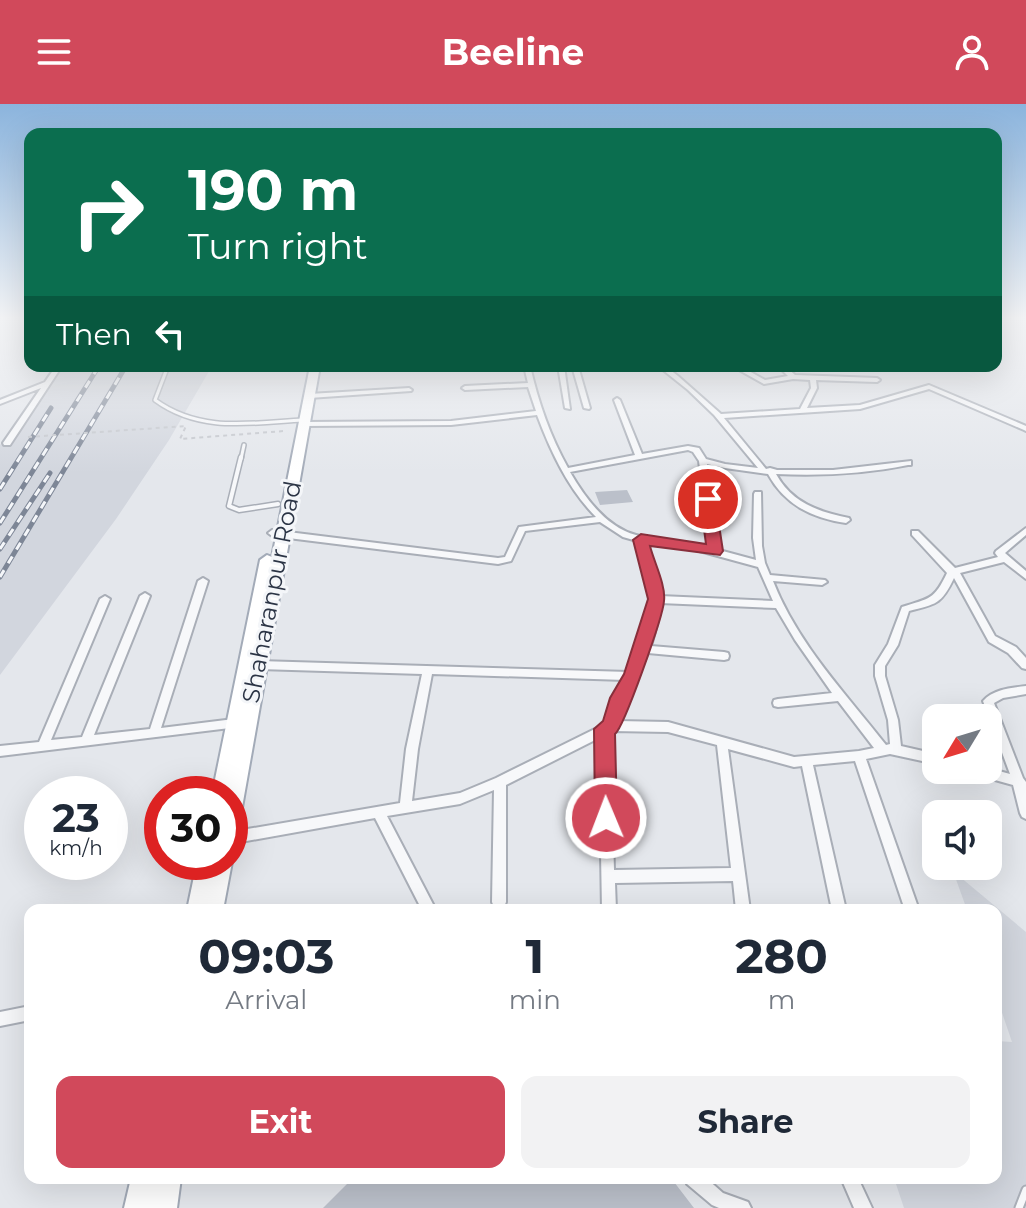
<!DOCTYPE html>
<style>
:root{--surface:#fff;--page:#f2f2f3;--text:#1f2937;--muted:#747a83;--accent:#d1495b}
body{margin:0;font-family:Montserrat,sans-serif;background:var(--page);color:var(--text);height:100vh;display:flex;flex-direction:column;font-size:30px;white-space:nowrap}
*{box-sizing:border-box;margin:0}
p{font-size:26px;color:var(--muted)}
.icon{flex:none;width:44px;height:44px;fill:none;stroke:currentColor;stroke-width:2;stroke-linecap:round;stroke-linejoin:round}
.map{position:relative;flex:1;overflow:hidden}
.side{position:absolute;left:24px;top:800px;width:978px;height:280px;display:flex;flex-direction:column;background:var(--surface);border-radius:16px;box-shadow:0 8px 32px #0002}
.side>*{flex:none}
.hud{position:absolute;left:24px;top:24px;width:978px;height:244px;border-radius:16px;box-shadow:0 8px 32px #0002;background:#0b6e4f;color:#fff;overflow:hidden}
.needle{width:52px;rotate:232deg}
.buttons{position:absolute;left:922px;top:600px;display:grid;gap:16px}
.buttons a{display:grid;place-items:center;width:80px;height:80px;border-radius:16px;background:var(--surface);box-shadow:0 8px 32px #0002;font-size:40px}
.speed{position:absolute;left:24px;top:672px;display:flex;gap:16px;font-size:40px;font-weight:700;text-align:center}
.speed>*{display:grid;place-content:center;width:104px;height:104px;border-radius:50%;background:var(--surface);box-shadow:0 8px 32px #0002;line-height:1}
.speed small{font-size:20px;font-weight:400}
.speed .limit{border:12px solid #d22;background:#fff;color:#111}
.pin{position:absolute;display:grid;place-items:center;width:68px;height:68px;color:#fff;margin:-34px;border:4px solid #fff;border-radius:50%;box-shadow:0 2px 8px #0007}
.me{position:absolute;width:88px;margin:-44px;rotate:359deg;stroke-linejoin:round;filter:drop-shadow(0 0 6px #0008)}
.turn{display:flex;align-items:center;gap:28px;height:168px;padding:0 32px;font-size:36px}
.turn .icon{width:104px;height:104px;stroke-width:2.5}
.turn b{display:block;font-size:56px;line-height:68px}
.then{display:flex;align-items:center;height:76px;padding:0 32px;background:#0003;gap:16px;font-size:30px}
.eta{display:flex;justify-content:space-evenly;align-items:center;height:136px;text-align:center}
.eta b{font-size:48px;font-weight:700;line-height:56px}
.primary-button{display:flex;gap:16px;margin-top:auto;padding:16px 32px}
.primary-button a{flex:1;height:92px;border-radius:16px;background:var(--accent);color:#fff;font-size:32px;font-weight:700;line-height:92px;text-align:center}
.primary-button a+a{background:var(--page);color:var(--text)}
header{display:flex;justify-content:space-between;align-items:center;height:104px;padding:0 32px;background:var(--accent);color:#fff;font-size:36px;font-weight:700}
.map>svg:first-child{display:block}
.built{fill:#d2d6de}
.building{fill:#bbc0ca}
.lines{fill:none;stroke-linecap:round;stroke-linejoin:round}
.lane-far2-casing{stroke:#a9aeb7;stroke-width:6}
.lane-far1-casing{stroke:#a9aeb7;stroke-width:7}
.lane-casing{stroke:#a9aeb7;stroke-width:11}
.street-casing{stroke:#a9aeb7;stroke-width:4}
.primary-casing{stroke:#a3abb8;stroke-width:4}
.lane-far2{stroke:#f7f8fa;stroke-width:3}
.lane-far1{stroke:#f7f8fa;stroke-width:4}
.lane{stroke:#f7f8fa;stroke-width:7}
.street{fill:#f7f8fa;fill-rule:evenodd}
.primary{fill:#fff;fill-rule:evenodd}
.rail-casing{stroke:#7d8696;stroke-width:5}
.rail{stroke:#f4f6f9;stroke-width:3;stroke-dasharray:8;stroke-linecap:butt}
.path-bridge{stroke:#c2c5cb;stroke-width:2;stroke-dasharray:4 4;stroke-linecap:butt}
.route{fill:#d1495b;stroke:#882f3b;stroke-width:2}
.labels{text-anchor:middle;stroke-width:6;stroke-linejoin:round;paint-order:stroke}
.street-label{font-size:24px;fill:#2b3445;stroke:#f4f6f9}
</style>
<header><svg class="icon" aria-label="menu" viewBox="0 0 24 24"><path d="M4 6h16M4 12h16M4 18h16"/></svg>Beeline<svg class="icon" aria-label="person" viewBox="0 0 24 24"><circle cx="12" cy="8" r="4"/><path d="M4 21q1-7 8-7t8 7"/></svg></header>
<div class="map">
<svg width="1026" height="1104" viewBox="0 0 1026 1104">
<rect width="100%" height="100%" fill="#e4e7ec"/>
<path class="built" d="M 59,262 L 212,262 L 169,336 L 116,415 L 0,571 L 0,341 Z
M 953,767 L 1026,828 L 1026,1104 L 904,1104 L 894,1074 L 996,1074 L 996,937 L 1012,938 L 996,891 L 996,806 L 967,806 Z"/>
<path class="building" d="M 627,386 L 633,398 L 600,401 L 595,388 Z
M 353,1074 L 671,1074 L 694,1104 L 323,1104 Z"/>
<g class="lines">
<g class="lane-far2-casing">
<path id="lane-far2" d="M 168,262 L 155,296 C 200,329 251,319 303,316
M 241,355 L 244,341"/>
</g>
<g class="lane-far1-casing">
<path id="lane-far1" d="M 241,353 L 229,402 L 239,406 L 278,400"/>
</g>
<g class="lane-casing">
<path id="lane" d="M 1019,1104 L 1026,1086"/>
</g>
<g class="street-casing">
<path id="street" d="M 56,262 L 62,262 L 10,341 L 4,341 L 3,339 L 41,284 L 0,300 L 0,296 L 45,278 Z
M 524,262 L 530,262 C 538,297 550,332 568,364 L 635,351 L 614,296 L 617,294 L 620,296 L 642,350 L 688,342 L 699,344 L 706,355 L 725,360 L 758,364 L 714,311 L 688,286 L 658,262 L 665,262 L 678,272 L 721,310 L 800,305 L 811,284 L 810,276 L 793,275 L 764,280 L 732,262 L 740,262 L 765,276 L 788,272 L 778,262 L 785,262 L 795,271 L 877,274 L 880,276 L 877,278 L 816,276 L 817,284 L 807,304 L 860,301 L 929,281 L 1026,322 L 1026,327 L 1024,326 L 929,285 L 860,305 L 724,314 L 766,365 L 770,364 L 777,366 L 833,366 L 911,357 L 911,361 L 908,361 C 864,370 821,372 776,370 C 792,399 819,408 849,414 L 850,416 L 846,419 C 812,414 785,401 768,370 L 725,364 L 707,360 L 719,446 L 756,456 L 753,434 L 754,390 L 755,388 L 761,388 L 762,442 L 765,459 L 770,471 L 825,476 L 827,478 L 822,481 L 773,477 C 797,539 846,590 886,641 L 890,640 L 888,616 L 875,572 L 875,561 L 888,540 L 902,503 C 930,494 934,496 947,469 L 912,431 L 912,427 L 918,427 L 955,464 L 998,453 L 995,449 L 996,447 L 1026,424 L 1026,431 L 1005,449 L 1026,467 L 1026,475 L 1004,458 L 960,469 L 995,532 L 1016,543 L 1026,554 L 1026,565 L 1022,564 L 1008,549 L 989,538 L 954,474 C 941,501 936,500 909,507 L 898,541 L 885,562 L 885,572 L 898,616 L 901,642 L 936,650 L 936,660 L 890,650 L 866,655 L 919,806 L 905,806 L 855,657 L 813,661 L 846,806 L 832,806 L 802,662 L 794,663 L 728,645 L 750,806 L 736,806 L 733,777 L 615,779 L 616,806 L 602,806 L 599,634 L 506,681 L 506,798 L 504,803 L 499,805 L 494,803 L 492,798 L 494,686 L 460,700 L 387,712 L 436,806 L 422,806 L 375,714 L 230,740 L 230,728 L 400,699 L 406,645 L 422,570 L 259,565 L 255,564 L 254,561 L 255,558 L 259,557 L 629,568 C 639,548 652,518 651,494 C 650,475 642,456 637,437 L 623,433 L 600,418 L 525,427 L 511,457 L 498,460 L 272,432 L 268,429 L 272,426 L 498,454 L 505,453 L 519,423 L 596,413 C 568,385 551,348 537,311 L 451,321 L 303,322 L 299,320 L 303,318 L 451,317 L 536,307 L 528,283 L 465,286 L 462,284 L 465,282 L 528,279 ZM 688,346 L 693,348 L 699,357 L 710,443 C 686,437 660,438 636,431 C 606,423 585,394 570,368 ZM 646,439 L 692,445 L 758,463 L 773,497 L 660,492 ZM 660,499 L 776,504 L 795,536 L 832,589 L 778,595 L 774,596 L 773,599 L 774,602 L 778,603 L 838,597 L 874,644 L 859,647 L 794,653 L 668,618 L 618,617 L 648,549 L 724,556 L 728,555 L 729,552 L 728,549 L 724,548 L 651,542 L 659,513 ZM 432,570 L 625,576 L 607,619 L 496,674 L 460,689 L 412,697 L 418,645 ZM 612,627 L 668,628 L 717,641 L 731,764 L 614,766 L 610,628 Z
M 558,262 L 564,262 L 570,305 L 565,304 Z
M 572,262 L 578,262 L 590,304 L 589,305 L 584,304 Z
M 409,284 L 412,286 L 411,287 L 309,294 L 306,292 L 309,290 Z
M 203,474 L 208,477 L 161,624 L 234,615 L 238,617 L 239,620 L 238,623 L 0,652 L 0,642 L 39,638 L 100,495 L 105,492 L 110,495 L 51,636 L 82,633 L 140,492 L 145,489 L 150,492 L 94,631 L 150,625 L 198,477 Z
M 1026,582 L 1026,590 L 1003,594 L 994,599 L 1023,674 L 1026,678 L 1026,715 L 1022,713 L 1020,709 L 1013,681 L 977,671 L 973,670 L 971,666 L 988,666 L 988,664 L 1010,670 L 983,597 C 994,585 1010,584 1026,582 Z
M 30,902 L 30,916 L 0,922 L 0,908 Z
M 685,1074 L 706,1074 L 723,1089 L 748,1098 L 751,1104 L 719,1104 L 712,1101 L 687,1080 Z
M 841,1074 L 858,1074 L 872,1104 L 854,1104 Z"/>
</g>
<g class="primary-casing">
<path id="primary" d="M 310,262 L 320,262 L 240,715 L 237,722 L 230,724 L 230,690 L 212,690 L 260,456 L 267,451 L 272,453 Z
M 230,753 L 232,758 L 223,806 L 187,806 L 197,758 L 230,758 Z
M 131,1074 L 181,1074 L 177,1104 L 124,1104 Z"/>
</g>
<use href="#lane-far2" class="lane-far2"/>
<use href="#lane-far1" class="lane-far1"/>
<use href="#lane" class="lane"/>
<use href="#street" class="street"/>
<use href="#primary" class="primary"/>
<g class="rail-casing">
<path id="rail" d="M 0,385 L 51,304
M 0,419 L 99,262
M 0,445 L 50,369
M 0,473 L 126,262"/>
</g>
<use href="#rail" class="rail"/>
<path class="path-bridge" d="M 28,333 L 186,322 L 180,335 L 284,327"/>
</g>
<linearGradient id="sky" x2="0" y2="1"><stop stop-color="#8bb4dd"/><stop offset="0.58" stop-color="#f3f4f6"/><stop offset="1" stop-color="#f3f4f6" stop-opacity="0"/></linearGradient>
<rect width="1026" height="369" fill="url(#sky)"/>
<path class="route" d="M 708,391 L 715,395 L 723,447 L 720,451 L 650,442 C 654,458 666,481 664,497 C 663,513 624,623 615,630 L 617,714 L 614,721 L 606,724 L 598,721 L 595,714 L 594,625 L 603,617 L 610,594 L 624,570 L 648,495 L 633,436 L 641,430 L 706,440 L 700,395 Z"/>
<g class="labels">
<g class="street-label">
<text transform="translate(272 488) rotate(-79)" y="8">Shaharanpur Road</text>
</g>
</g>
</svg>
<div class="buttons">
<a><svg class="needle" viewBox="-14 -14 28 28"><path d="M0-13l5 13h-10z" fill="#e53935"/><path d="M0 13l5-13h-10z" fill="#747a83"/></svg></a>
<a><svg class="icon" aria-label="sound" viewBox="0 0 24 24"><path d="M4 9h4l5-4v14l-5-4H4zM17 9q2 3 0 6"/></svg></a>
</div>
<div class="speed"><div>23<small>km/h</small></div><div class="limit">30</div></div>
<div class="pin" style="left:708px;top:395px;background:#d93025"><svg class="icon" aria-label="arrive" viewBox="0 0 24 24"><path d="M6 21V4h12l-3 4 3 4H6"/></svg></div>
<svg class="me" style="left:606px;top:714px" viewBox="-20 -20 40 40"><circle r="17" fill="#d1495b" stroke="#fff" stroke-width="3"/><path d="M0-11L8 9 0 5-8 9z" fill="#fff"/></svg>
<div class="hud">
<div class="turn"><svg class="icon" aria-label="right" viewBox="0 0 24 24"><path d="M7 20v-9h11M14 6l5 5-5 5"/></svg><div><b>190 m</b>Turn right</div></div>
<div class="then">Then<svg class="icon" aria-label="left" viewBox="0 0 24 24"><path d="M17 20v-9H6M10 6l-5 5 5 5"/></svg></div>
</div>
<section class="side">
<div class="eta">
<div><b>09:03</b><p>Arrival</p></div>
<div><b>1</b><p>min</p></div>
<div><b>280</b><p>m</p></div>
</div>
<div class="primary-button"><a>Exit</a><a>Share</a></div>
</section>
</div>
